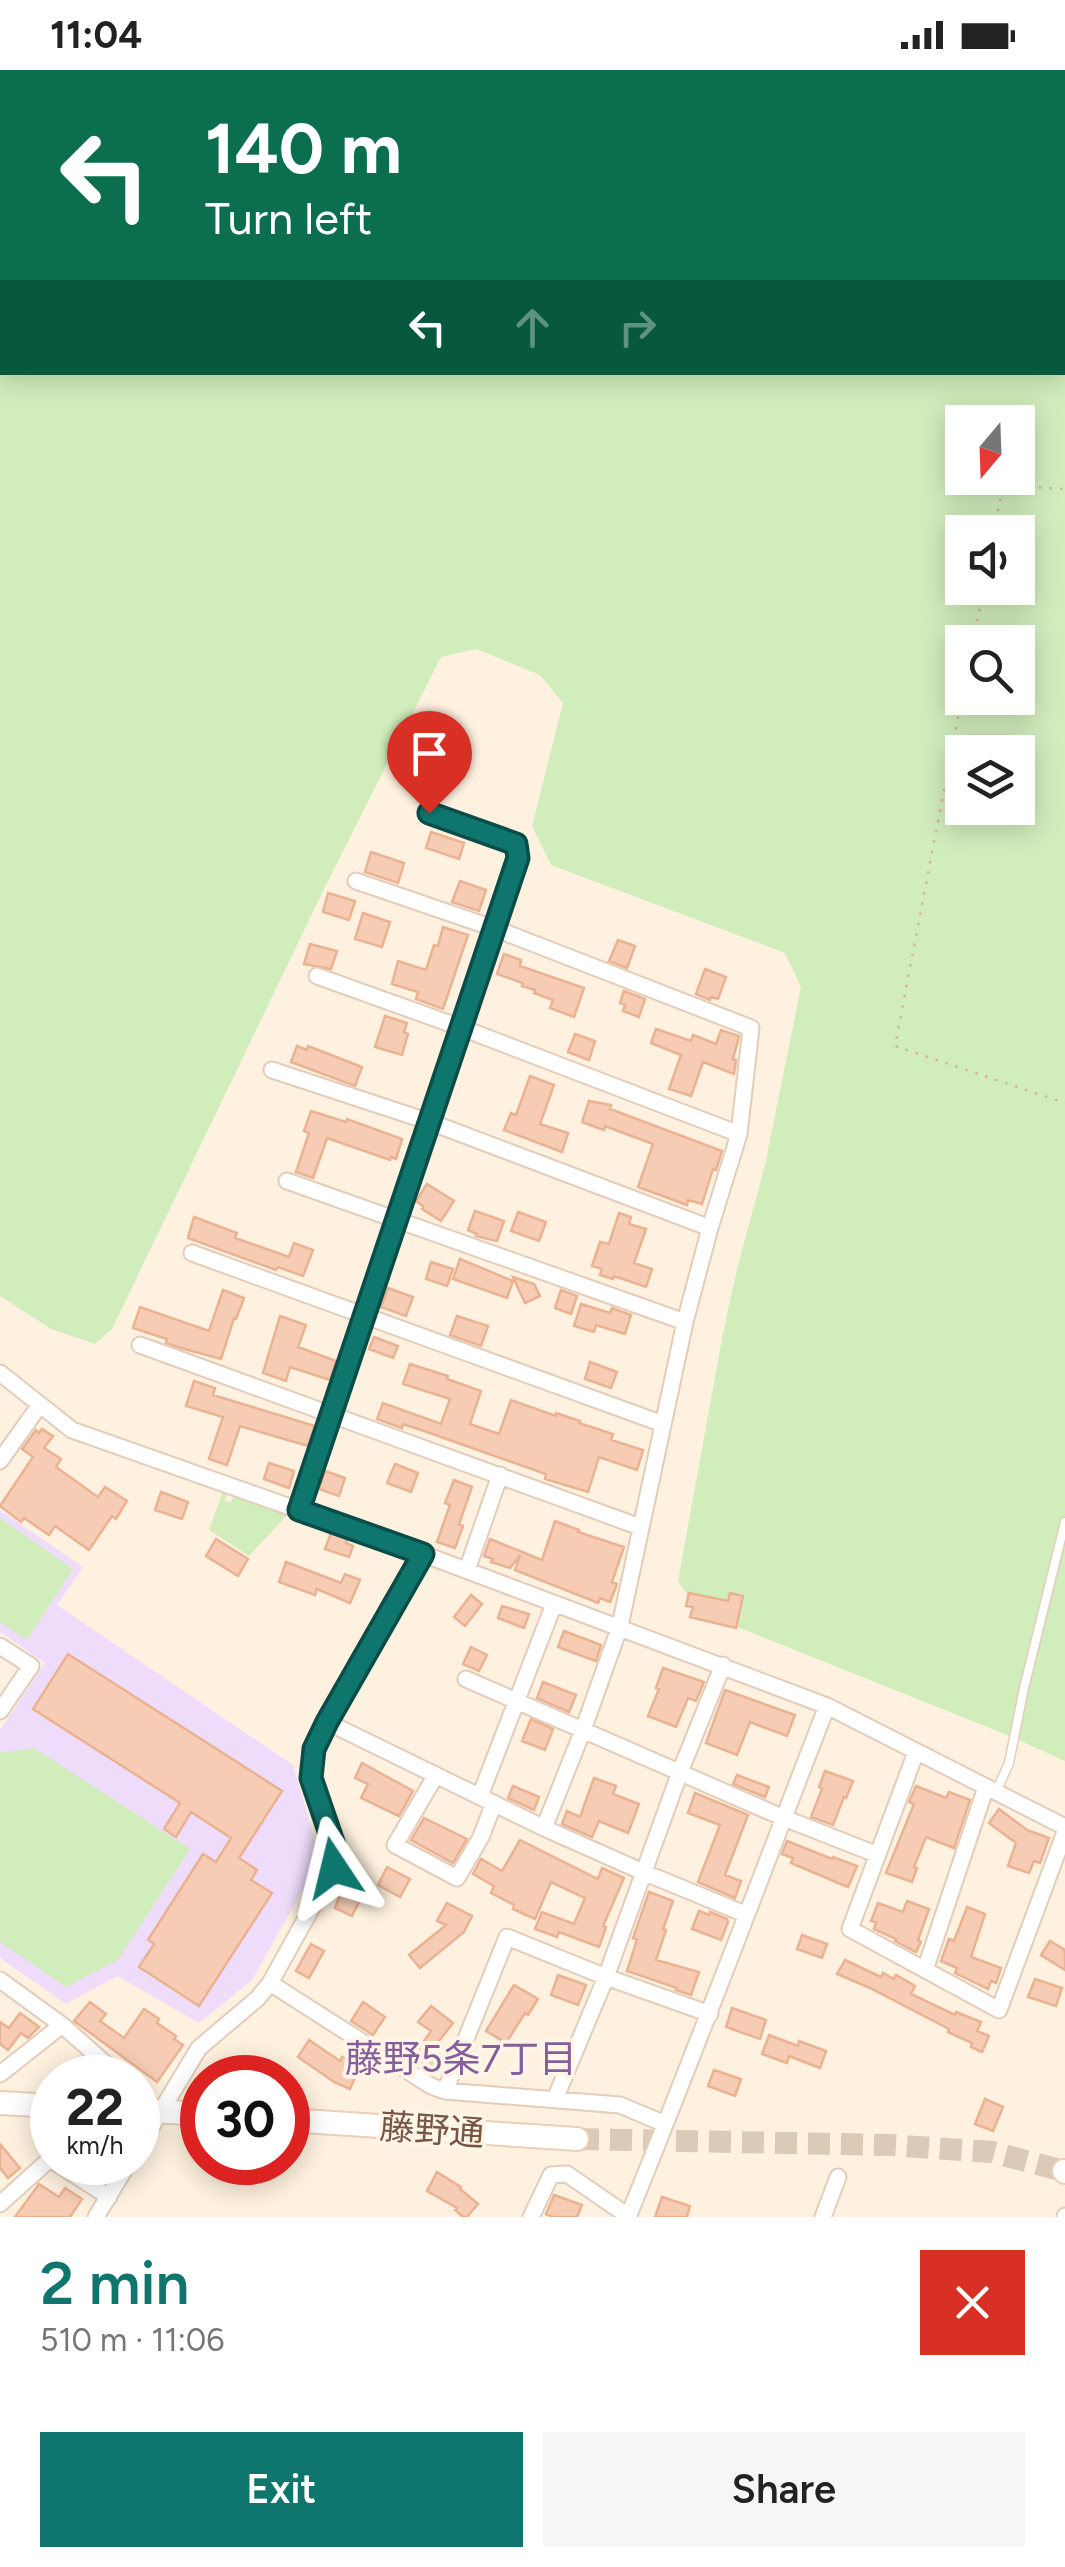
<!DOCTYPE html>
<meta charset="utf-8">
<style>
:root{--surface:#fff;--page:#f6f6f6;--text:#222;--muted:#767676;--accent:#0f766e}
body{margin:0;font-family:Figtree,"Noto Sans JP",sans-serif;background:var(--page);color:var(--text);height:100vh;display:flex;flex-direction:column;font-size:38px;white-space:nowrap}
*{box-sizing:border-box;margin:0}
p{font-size:32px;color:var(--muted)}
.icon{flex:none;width:55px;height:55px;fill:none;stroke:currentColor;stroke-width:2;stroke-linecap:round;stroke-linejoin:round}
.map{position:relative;height:2147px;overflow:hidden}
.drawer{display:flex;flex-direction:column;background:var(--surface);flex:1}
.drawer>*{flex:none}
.top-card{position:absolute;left:0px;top:0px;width:1065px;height:305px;box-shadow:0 5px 25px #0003;background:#0b6e4f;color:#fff;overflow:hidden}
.needle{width:65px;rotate:199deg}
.tools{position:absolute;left:945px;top:335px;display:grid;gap:20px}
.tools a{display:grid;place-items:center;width:90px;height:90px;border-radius:0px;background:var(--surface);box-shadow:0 5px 25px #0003;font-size:50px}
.speed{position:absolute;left:30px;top:1985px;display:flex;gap:20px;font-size:50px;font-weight:700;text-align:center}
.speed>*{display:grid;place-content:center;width:130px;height:130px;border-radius:50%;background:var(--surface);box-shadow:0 5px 25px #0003;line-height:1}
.speed small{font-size:25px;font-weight:400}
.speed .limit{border:15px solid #d22;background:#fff;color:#111}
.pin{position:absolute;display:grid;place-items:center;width:85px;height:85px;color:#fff;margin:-102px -42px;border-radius:50% 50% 50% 0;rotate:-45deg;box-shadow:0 0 10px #0007}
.pin .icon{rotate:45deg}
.me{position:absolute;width:110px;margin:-55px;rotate:350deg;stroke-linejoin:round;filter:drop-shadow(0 0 8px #0008)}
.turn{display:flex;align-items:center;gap:35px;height:210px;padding:0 40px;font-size:45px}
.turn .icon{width:130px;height:130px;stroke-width:2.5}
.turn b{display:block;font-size:70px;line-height:85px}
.lanes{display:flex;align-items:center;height:95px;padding:0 40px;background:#0003;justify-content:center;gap:50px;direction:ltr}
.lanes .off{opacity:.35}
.round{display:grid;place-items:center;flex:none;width:105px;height:105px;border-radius:0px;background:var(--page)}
.overview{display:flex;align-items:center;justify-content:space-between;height:170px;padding:0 40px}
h1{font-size:60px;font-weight:600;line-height:75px;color:var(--accent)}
.button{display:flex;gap:20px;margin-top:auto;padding:20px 40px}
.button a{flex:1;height:115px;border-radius:0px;background:var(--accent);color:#fff;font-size:40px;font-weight:600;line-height:115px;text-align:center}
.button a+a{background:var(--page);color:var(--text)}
.status{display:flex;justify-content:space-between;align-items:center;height:70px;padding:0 50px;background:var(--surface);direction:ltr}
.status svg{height:28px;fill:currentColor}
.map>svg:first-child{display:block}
.education{fill:#eedcfa}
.green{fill:#d1edbc;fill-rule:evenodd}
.building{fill:#f6cdb4;stroke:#ebb292;stroke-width:2.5}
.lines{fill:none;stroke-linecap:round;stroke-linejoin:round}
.secondary-tunnel{stroke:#dccab8;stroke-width:22;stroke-dasharray:22 11;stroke-linecap:butt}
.lane-casing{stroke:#e3cdba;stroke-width:11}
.street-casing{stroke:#e3cdba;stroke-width:19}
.secondary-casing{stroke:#ebcfb9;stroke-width:26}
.path{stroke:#dbb097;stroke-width:2.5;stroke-dasharray:2.5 8;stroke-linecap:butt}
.lane{stroke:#fff;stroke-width:8}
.street{stroke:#fff;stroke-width:15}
.secondary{stroke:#fff;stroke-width:22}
.route-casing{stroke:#0a4d48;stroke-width:25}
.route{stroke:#0f766e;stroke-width:18}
.labels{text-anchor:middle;stroke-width:8;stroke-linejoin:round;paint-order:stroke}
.street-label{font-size:35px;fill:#754;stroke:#fff5e7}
.neighbourhood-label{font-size:38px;fill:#855f9b;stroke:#fff5e7}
</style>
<div class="status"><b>11:04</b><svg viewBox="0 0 49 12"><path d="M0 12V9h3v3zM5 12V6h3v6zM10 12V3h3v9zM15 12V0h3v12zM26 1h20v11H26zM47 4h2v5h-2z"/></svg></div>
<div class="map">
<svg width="1065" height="2147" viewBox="0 0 1065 2147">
<rect width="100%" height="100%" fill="#fef1df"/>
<path class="education" d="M 0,1440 L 83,1497 L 57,1535 L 293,1695 L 320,1789 L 252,1910 L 199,1953 L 117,1906 L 66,1934 L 0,1888 L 0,1660 L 45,1593 L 0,1562 Z"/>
<path class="green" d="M 0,0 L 1065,0 L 1065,1691 L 1007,1665 L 722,1551 L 692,1532 L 678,1511 L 723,1263 L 737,1199 L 765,1095 L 801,917 L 785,883 L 551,795 L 532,756 L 563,633 L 540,605 L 476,579 L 441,587 L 326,815 L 112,1259 L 95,1274 L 51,1259 L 0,1226 ZM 2,2 L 1062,2 L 1062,302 L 2,302 ZM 962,352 L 1018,352 L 1018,408 L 962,408 ZM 962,462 L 1018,462 L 1018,518 L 962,518 ZM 962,572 L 1018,572 L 1018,628 L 962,628 ZM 962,682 L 1018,682 L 1018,738 L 962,738 Z
M 223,1421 L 227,1422 L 225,1431 L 231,1433 L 234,1425 L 288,1444 L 249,1486 L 209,1460 Z
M 0,1448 L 73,1499 L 27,1570 L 0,1552 Z
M 34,1678 L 190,1779 L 118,1890 L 66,1917 L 0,1872 L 0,1683 Z"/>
<path class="building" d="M 431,762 L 464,773 L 459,789 L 426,778 Z
M 371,782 L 404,793 L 398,813 L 365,802 Z
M 460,811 L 486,820 L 479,841 L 452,832 Z
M 328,823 L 355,831 L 349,850 L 323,842 Z
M 363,843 L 390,852 L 382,877 L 355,869 Z
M 443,857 L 468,865 L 443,939 L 416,929 L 418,922 L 392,914 L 398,891 L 426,900 L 434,875 L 438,876 Z
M 618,870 L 635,876 L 627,898 L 609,891 Z
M 310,874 L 337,881 L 331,899 L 304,894 Z
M 504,884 L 521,890 L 520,896 L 584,918 L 574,947 L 550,938 L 553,930 L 534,923 L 535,920 L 522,916 L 523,913 L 497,904 Z
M 705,899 L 726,907 L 718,929 L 711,927 L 710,930 L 696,924 Z
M 624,921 L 645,929 L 639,947 L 623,941 L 625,935 L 620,933 Z
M 385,946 L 407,953 L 404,962 L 408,964 L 402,985 L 375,977 Z
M 656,959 L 691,971 L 693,965 L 716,974 L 721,960 L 739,966 L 733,989 L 736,990 L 734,1004 L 703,992 L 691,1026 L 669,1019 L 681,985 L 651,973 Z
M 575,964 L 595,971 L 589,990 L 568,982 Z
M 297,976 L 307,980 L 308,976 L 362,997 L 355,1016 L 291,992 Z
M 530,1006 L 554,1015 L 540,1054 L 568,1063 L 562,1082 L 504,1060 L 511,1043 L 516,1045 Z
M 589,1031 L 611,1035 L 610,1039 L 722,1081 L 716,1100 L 713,1099 L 702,1134 L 688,1130 L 687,1135 L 638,1117 L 653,1074 L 605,1056 L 604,1060 L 582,1052 Z
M 311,1041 L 346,1052 L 347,1049 L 402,1069 L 396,1089 L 391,1087 L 390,1090 L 327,1068 L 313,1108 L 296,1102 L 309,1063 L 304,1061 Z
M 427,1114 L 454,1131 L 441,1151 L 422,1139 L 423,1136 L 416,1131 Z
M 475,1141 L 504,1151 L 497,1171 L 476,1166 L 477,1164 L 468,1160 Z
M 518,1142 L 546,1152 L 539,1171 L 511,1161 Z
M 619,1143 L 631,1147 L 629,1154 L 646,1159 L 634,1193 L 652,1199 L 646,1217 L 614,1206 L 613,1209 L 600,1205 L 602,1199 L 592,1196 L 600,1172 L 609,1174 Z
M 194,1147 L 237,1163 L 235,1168 L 289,1187 L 294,1173 L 313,1180 L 303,1206 L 278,1197 L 276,1200 L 188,1168 Z
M 460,1189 L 513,1211 L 507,1228 L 453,1209 Z
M 431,1192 L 453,1199 L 447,1216 L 426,1209 Z
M 513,1207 L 534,1214 L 540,1226 L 525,1233 Z
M 388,1218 L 413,1227 L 406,1246 L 381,1237 Z
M 223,1220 L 244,1228 L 236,1249 L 234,1248 L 221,1289 L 177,1277 L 166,1273 L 167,1269 L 133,1258 L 140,1237 L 209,1261 Z
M 561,1220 L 577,1226 L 571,1244 L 555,1238 Z
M 581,1234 L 610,1243 L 612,1238 L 631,1245 L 625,1264 L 596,1255 L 594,1262 L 574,1256 Z
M 280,1246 L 306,1255 L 298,1277 L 336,1291 L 330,1310 L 290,1297 L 286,1311 L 263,1303 Z
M 457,1246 L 488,1256 L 481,1276 L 450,1265 Z
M 374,1267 L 398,1276 L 393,1288 L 369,1279 Z
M 590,1292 L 617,1302 L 611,1318 L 585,1309 Z
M 410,1294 L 448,1306 L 447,1309 L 481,1321 L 470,1354 L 499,1364 L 511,1330 L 556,1346 L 556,1343 L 580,1351 L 579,1353 L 613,1364 L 611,1370 L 643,1380 L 637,1400 L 599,1387 L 588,1422 L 545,1409 L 546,1404 L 424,1361 L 403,1354 L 402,1358 L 377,1349 L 383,1333 L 441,1354 L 450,1329 L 403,1314 Z
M 194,1311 L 215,1318 L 213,1325 L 315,1356 L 308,1376 L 240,1356 L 227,1395 L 209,1389 L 223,1347 L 186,1336 Z
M 42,1359 L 53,1366 L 44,1378 L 61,1389 L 56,1397 L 98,1427 L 105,1417 L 127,1431 L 116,1449 L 112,1446 L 89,1480 L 55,1456 L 49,1465 L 24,1448 L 21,1452 L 0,1436 L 33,1387 L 22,1379 L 36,1360 L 39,1363 Z
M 269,1393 L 294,1401 L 289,1418 L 264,1409 Z
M 395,1394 L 418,1403 L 411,1422 L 387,1413 Z
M 325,1401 L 345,1408 L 339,1426 L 319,1419 Z
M 454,1410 L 472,1417 L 459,1454 L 463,1456 L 455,1478 L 437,1472 L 450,1435 L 445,1433 Z
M 161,1422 L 188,1432 L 182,1449 L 155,1440 Z
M 555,1451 L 579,1460 L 578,1462 L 624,1477 L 612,1512 L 617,1514 L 610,1532 L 600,1528 L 598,1533 L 515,1500 L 520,1485 L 510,1498 L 491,1492 L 493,1489 L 484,1486 L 490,1469 L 542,1490 Z
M 331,1463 L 347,1469 L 346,1473 L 353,1476 L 349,1487 L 325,1479 Z
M 216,1469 L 248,1489 L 238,1506 L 206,1486 Z
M 286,1492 L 341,1513 L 345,1504 L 360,1510 L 350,1533 L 317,1519 L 315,1525 L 279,1512 Z
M 689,1523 L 728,1531 L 730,1523 L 743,1526 L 736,1558 L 690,1547 L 693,1537 L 686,1536 Z
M 471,1525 L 482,1534 L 465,1556 L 454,1547 Z
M 502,1536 L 529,1544 L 524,1558 L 498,1548 Z
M 564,1561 L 601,1575 L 596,1591 L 558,1577 Z
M 471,1577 L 487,1585 L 479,1601 L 463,1594 Z
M 68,1584 L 282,1721 L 239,1788 L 257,1800 L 251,1810 L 272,1823 L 199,1936 L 139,1897 L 154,1874 L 148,1870 L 203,1784 L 216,1792 L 231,1768 L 191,1742 L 176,1767 L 164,1759 L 180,1733 L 33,1639 Z
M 663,1598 L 704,1612 L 696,1631 L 688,1628 L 676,1657 L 648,1646 L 659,1619 L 656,1618 Z
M 543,1612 L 576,1625 L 569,1642 L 537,1628 Z
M 725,1620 L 795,1645 L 787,1666 L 750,1652 L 737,1685 L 706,1673 Z
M 531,1649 L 553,1659 L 545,1680 L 522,1671 Z
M 362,1693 L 413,1721 L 399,1746 L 361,1728 L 368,1714 L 355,1708 Z
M 825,1701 L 853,1711 L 846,1728 L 844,1727 L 833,1755 L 811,1747 L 822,1719 L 819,1717 Z
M 737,1705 L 769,1717 L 765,1727 L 733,1714 Z
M 594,1708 L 616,1716 L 613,1724 L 639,1734 L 628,1763 L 599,1751 L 592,1767 L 562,1754 L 567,1741 L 580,1747 Z
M 513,1716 L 539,1727 L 534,1740 L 508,1728 Z
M 916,1716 L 946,1728 L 949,1722 L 970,1730 L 954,1778 L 926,1767 L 914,1797 L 917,1798 L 912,1812 L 886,1803 L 914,1734 L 909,1732 Z
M 695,1723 L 748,1745 L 725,1805 L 741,1811 L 735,1828 L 698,1812 L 720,1755 L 688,1743 Z
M 999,1739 L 1027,1760 L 1049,1768 L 1040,1793 L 1034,1791 L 1029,1803 L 1008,1796 L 1016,1773 L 989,1753 Z
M 424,1748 L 467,1769 L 453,1793 L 411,1770 Z
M 520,1770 L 598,1809 L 602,1798 L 624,1808 L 603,1856 L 606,1857 L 599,1877 L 559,1862 L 557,1867 L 535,1859 L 542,1842 L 574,1854 L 585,1828 L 551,1812 L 535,1849 L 513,1839 L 514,1835 L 491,1823 L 494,1816 L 473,1804 L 481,1789 L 502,1801 Z
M 787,1771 L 832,1789 L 833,1787 L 857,1796 L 848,1817 L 791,1793 L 793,1788 L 782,1784 Z
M 387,1797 L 410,1809 L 400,1827 L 378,1815 Z
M 345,1818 L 362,1826 L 352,1846 L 335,1838 L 341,1821 L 343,1822 Z
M 649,1822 L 673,1831 L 663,1859 L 666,1860 L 656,1890 L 699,1902 L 691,1925 L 676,1920 L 677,1918 L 627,1901 L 637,1870 L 633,1868 Z
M 907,1831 L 929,1839 L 918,1870 L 921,1872 L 916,1882 L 895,1871 L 896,1869 L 874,1859 L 876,1852 L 871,1851 L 878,1833 L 903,1842 Z
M 447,1833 L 472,1846 L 464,1862 L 420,1898 L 409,1885 L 446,1855 L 437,1851 Z
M 967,1837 L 985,1844 L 971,1887 L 1001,1898 L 996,1913 L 991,1911 L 988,1919 L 955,1903 L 957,1898 L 941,1891 L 949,1869 L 954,1871 Z
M 699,1841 L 709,1845 L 710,1842 L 727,1849 L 728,1852 L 721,1870 L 692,1859 Z
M 802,1865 L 827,1874 L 822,1888 L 797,1879 Z
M 1050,1871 L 1065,1880 L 1065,1900 L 1041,1885 Z
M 311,1874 L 324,1881 L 309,1908 L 296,1901 Z
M 845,1890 L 881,1907 L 883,1903 L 894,1909 L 896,1905 L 915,1916 L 911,1924 L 955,1945 L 956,1942 L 981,1952 L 977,1961 L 989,1966 L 982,1982 L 971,1977 L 972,1973 L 948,1962 L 949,1959 L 870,1918 L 837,1904 Z
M 558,1905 L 586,1915 L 578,1935 L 551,1925 Z
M 1035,1909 L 1062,1918 L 1056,1936 L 1028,1927 Z
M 514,1915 L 538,1929 L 528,1945 L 525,1943 L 506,1973 L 486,1961 Z
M 90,1932 L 106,1944 L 100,1951 L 124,1968 L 144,1939 L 159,1949 L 157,1953 L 176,1966 L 174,1969 L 183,1975 L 157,2012 L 74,1951 Z
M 363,1932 L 385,1947 L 373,1965 L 351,1951 Z
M 431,1936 L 453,1953 L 431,1981 L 442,1989 L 432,2003 L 411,1990 L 431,1961 L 418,1952 Z
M 732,1938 L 766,1950 L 760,1969 L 726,1957 Z
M 20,1943 L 39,1957 L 28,1968 L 21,1963 L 8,1980 L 0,1974 L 0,1952 L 9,1958 Z
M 769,1965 L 798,1976 L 799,1971 L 826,1981 L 820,1998 L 789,1986 L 787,1993 L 762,1984 Z
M 309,1970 L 340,1991 L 342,1987 L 353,1992 L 352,1995 L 359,1998 L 350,2019 L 334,2012 L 298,1987 Z
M 714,2000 L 741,2009 L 735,2026 L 708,2016 Z
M 985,2029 L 1003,2037 L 993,2061 L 975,2054 Z
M 0,2074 L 20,2098 L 8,2108 L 0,2098 Z
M 437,2102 L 461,2117 L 460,2119 L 478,2134 L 467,2147 L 463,2147 L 455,2140 L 457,2138 L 427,2121 Z
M 39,2114 L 59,2127 L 65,2118 L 82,2129 L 70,2147 L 15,2147 Z
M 554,2125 L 582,2135 L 577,2147 L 553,2147 L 546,2144 Z
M 662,2127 L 690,2136 L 687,2147 L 655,2147 Z"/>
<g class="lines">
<path class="secondary-tunnel" d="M 577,2069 L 890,2075 L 992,2082 L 1064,2101"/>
<g class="lane-casing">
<path id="lane" d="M 996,1722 L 1009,1693 L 1024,1618 L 1065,1452"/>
</g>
<g class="street-casing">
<path id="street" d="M 356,811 L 496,859 L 518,788 L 516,774 L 429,743
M 317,906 L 462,958 L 739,1064
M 272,1000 L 430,1052 L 710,1158
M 287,1111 L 685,1252
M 192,1183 L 663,1354
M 140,1275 L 640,1457
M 0,1303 L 72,1360 L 423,1484
M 0,1391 L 39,1336
M 299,1439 L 496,859 L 751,958 L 739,1064 L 710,1158 L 685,1252 L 620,1556 L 583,1660 L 544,1758
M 467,1500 L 500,1405
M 0,1576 L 31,1596 L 0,1641
M 466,1609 L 784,1748 L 878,1785
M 327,1652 L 544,1758 L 643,1802 L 745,1844
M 916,1682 L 850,1859 L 999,1940 L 1065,1762
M 436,1705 L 395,1775 L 457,1808 L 481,1767 L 494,1733
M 480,1726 L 554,1534
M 925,1900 L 986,1717
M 0,1910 L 62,1955 L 116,2003 L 117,2008
M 270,1913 L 431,2016 L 445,2021 L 620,2035 L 665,2054
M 0,2004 L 62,1955
M 445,2021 L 507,1867 L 606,1907 L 710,1944
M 555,2029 L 606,1907 L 680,1702 L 723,1595
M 138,2079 L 199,1978 L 258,1928 L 270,1913 L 334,1798 L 335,1778 L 311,1708 L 314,1679 L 327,1652 L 423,1484 L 827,1636 L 1065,1757
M 55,2092 L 109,2127
M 0,2134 L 50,2089 L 52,2091
M 96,2147 L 129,2092
M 531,2147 L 551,2105 L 567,2104 L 628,2146
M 628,2147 C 697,1978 761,1806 827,1636
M 823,2147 L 838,2107
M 1065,2147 L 1065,2146"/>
</g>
<g class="secondary-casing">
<path id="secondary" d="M 0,2033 L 52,2036
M 138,2040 L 202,2044
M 288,2050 L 577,2069
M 1064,2101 L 1065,2102"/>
</g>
<path class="path" d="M 994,462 L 1003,415 L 1065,419
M 973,572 L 984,518
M 962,626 L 895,976 L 1065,1033"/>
<use href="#lane" class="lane"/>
<use href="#street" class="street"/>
<use href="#secondary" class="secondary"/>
</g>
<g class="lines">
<g class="route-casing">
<path id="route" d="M 334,1798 L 335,1778 L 311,1708 L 314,1679 L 327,1652 L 423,1484 L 299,1440 L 518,788 L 516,774 L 429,743"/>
</g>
<use href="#route" class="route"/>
</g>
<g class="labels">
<g class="street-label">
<text transform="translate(432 2060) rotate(4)" y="12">藤野通</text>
</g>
<g class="neighbourhood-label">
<text x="461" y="2002">藤野5条7丁目</text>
</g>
</g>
</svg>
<div class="tools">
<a><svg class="needle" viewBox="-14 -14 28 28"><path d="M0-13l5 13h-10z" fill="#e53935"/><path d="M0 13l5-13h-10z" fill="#767676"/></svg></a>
<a><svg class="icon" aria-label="sound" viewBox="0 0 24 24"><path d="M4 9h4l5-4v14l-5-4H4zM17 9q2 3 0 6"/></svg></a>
<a><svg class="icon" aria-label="search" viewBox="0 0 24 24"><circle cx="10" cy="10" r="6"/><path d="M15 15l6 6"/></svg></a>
<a><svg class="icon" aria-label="layers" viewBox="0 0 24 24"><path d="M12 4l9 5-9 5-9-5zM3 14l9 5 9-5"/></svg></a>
</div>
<div class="speed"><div>22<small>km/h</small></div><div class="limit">30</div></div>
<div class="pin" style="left:429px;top:743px;background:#d93025"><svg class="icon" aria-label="arrive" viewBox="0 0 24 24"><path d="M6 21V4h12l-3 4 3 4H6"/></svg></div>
<svg class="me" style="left:334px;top:1798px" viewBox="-20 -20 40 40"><path d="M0-17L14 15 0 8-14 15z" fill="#0f766e" stroke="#fff" stroke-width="4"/></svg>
<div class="top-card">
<div class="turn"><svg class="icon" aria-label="left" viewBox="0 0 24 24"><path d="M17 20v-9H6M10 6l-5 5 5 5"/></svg><div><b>140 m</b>Turn left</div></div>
<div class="lanes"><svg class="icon" aria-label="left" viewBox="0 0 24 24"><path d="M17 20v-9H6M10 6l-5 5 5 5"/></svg><svg class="icon off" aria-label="ahead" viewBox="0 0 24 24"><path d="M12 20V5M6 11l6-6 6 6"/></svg><svg class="icon off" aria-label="right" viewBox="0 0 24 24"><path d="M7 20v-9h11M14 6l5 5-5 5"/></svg></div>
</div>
</div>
<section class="drawer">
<div class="overview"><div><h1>2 min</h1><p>510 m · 11:06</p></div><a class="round" style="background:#d93025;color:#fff"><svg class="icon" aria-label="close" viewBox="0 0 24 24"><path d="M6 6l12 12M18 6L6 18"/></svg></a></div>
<div class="button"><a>Exit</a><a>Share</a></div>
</section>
